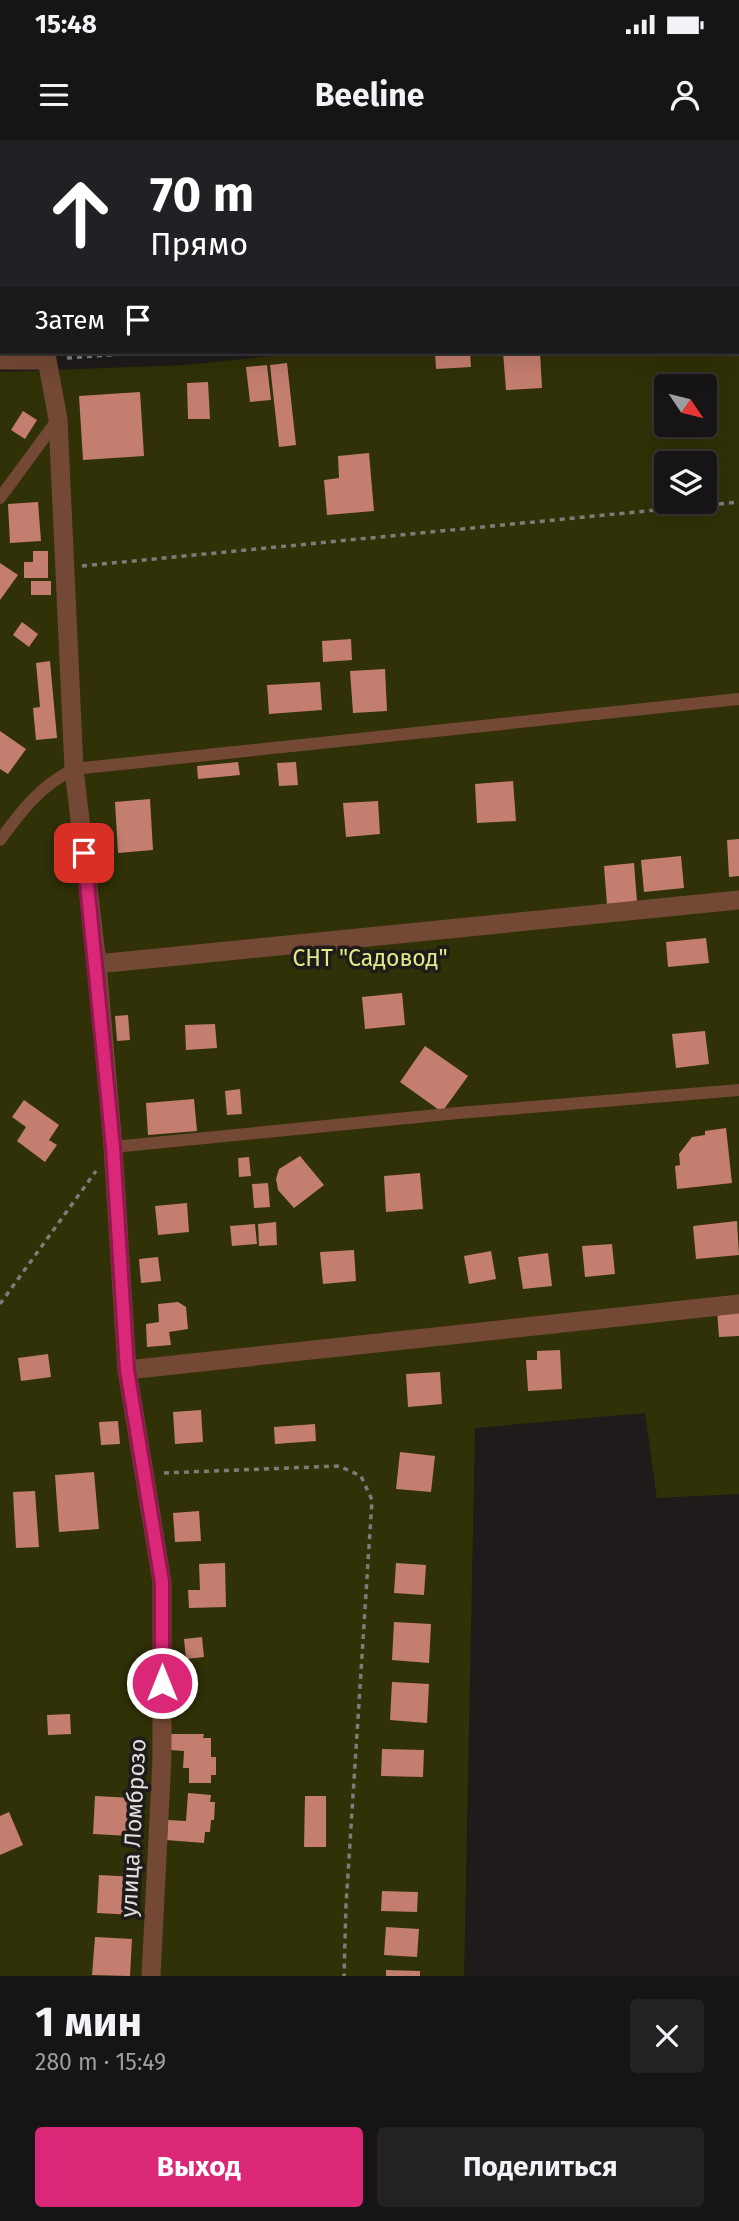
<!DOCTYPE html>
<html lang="ru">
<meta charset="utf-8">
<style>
:root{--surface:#161414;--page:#232122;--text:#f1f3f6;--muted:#9e9ea0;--line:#353334;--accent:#db2777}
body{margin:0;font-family:"Fira Sans",sans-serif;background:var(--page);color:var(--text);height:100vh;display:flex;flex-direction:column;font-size:26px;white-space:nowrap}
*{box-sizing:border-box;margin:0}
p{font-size:23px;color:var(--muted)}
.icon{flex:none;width:38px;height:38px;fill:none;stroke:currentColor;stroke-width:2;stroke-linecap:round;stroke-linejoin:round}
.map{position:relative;height:1836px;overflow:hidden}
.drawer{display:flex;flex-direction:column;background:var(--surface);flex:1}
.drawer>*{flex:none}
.guide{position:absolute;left:0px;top:0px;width:740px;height:214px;box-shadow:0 7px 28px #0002,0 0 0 2px var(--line);background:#202124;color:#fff;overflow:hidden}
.needle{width:46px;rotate:125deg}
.tools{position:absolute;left:654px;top:234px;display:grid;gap:14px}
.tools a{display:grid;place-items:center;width:63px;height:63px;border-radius:7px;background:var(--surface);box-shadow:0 7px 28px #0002,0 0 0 2px var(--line);font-size:35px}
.pin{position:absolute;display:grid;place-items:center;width:60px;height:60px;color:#fff;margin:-30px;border-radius:14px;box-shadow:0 4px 10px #0006}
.me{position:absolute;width:77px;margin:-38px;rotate:0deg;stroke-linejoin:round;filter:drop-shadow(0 0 5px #0008)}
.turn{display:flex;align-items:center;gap:24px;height:147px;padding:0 35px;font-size:32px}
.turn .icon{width:91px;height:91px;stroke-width:2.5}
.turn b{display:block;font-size:49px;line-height:60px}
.then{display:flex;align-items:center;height:66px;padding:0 35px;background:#0003;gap:14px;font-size:26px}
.round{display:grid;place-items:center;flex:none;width:74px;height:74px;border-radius:7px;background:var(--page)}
.head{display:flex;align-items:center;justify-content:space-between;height:119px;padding:0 35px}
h1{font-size:42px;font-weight:700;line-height:52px}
.action{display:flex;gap:14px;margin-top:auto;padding:14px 35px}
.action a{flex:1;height:80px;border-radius:7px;background:var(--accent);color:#fff;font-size:28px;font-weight:700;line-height:80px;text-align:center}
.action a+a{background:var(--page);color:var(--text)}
.status{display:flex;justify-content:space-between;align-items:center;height:49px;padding:0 35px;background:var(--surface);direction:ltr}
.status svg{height:19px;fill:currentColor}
header{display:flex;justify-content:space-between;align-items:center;height:91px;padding:0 35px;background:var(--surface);font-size:32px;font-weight:700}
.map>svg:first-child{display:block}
.green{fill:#303107;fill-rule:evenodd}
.building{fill:#c47e6f}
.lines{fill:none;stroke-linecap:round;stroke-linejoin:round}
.path{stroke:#7e7b7a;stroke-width:3.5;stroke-dasharray:5 5;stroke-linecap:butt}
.service{stroke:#734834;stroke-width:12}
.minor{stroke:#734834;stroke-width:19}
.route-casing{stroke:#8e194d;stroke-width:18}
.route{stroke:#db2777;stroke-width:12}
.labels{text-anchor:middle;stroke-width:7;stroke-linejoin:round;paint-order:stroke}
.park-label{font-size:23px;fill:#e3e887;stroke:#1e1b1a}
.street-label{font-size:23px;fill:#e1dfde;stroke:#1e1b1a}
</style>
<div class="status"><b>15:48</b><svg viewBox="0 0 49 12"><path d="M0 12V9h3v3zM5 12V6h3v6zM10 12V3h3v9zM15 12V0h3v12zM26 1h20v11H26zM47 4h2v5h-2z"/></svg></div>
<header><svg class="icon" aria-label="menu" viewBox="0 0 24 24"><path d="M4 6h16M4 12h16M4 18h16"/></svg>Beeline<svg class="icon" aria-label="person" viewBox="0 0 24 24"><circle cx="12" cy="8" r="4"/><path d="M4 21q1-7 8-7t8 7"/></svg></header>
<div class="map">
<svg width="739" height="1836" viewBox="0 0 739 1836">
<rect width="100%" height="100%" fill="#1e1b1a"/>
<path class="green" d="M 739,171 L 739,1354 L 657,1358 L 645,1273 L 475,1288 L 464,1836 L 0,1836 L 0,232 L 184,225 L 311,212 L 738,212 ZM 667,247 L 705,247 L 705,285 L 667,285 ZM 667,324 L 705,324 L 705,362 L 667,362 Z"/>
<path class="building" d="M 435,212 L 470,212 L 471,227 L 436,229 Z
M 503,212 L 540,212 L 542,248 L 506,250 Z
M 287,223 L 296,305 L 279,307 L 270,225 Z
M 267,225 L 271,260 L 250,262 L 246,227 Z
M 208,242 L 210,279 L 188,279 L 187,243 Z
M 140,252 L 144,316 L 83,320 L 79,256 Z
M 23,271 L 37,280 L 25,299 L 11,290 Z
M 369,313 L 374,371 L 327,375 L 324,340 L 339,338 L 338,316 Z
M 38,362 L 41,401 L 10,403 L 8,364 Z
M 33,411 L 48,411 L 48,438 L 24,438 L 24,422 L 33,422 Z
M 0,423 L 18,435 L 0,460 Z
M 31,441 L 51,441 L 51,455 L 31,455 Z
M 22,482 L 38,494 L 29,507 L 13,495 Z
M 351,499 L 352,520 L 323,522 L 322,501 Z
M 50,521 L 57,598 L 36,600 L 33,568 L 40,567 L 36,523 Z
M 385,529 L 387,571 L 353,573 L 350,531 Z
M 320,542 L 322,570 L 269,574 L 267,545 Z
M 0,591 L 26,609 L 8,634 L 0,629 Z
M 238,622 L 240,635 L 198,639 L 197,626 Z
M 296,622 L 298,645 L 279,646 L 277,623 Z
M 513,641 L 516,681 L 477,683 L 475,644 Z
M 150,659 L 153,710 L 118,713 L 115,662 Z
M 378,661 L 380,694 L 346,697 L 343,663 Z
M 739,699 L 739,736 L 729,737 L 727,700 Z
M 681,716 L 684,748 L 644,752 L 641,720 Z
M 634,723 L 637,762 L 607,765 L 604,726 Z
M 706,798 L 709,823 L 668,827 L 666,802 Z
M 402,853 L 405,885 L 365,889 L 362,857 Z
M 128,875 L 130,900 L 117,901 L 115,876 Z
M 215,884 L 217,908 L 186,910 L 185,885 Z
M 705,891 L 709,924 L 676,928 L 672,894 Z
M 425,906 L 468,936 L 442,972 L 400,942 Z
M 240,949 L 242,974 L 227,975 L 225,951 Z
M 194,959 L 197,991 L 148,995 L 146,963 Z
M 24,960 L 59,985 L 49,1000 L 57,1005 L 45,1022 L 17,1001 L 26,987 L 12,977 Z
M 726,988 L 732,1043 L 677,1049 L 675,1026 L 680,1025 L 679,1014 L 692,997 L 705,995 L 705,991 Z
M 300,1016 L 324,1045 L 294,1068 L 278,1050 L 276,1039 L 279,1029 Z
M 249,1017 L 251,1036 L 239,1037 L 238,1018 Z
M 420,1033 L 423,1069 L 386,1072 L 384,1036 Z
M 268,1043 L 270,1067 L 254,1068 L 252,1044 Z
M 187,1063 L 189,1092 L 158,1095 L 155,1066 Z
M 737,1081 L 739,1115 L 696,1119 L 693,1086 Z
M 276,1082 L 277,1105 L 259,1106 L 258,1084 Z
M 255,1084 L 257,1104 L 232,1106 L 230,1086 Z
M 612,1104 L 615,1134 L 585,1137 L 582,1106 Z
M 354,1110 L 356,1141 L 323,1144 L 320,1112 Z
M 491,1111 L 496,1139 L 469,1144 L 464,1116 Z
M 548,1113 L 552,1146 L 523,1149 L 518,1117 Z
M 158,1117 L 161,1141 L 141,1143 L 139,1119 Z
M 178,1162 L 186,1167 L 188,1189 L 169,1192 L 171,1205 L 147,1207 L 146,1184 L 159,1182 L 158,1164 Z
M 739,1169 L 739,1196 L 719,1197 L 717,1170 Z
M 560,1210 L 562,1249 L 528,1251 L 526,1220 L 537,1220 L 537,1211 Z
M 48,1214 L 51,1237 L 21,1241 L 18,1218 Z
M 440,1232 L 442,1264 L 408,1267 L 406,1234 Z
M 201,1270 L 203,1302 L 175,1304 L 173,1272 Z
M 118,1281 L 120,1304 L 101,1305 L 99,1282 Z
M 315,1284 L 316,1301 L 275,1304 L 274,1287 Z
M 400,1312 L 435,1316 L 431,1352 L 396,1349 Z
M 94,1332 L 99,1389 L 59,1392 L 55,1335 Z
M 35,1351 L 39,1407 L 16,1408 L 13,1352 Z
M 199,1371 L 201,1401 L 175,1402 L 173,1373 Z
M 225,1423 L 226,1467 L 189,1468 L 188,1450 L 200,1450 L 199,1424 Z
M 396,1423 L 426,1425 L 424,1455 L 394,1453 Z
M 394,1482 L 431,1484 L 429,1523 L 392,1520 Z
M 202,1497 L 204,1517 L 186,1519 L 184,1499 Z
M 392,1542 L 429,1544 L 427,1583 L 390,1580 Z
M 70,1574 L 71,1594 L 48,1595 L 47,1575 Z
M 170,1594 L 204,1594 L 203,1598 L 211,1598 L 211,1617 L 216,1617 L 216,1635 L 211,1635 L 211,1643 L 189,1643 L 189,1628 L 183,1628 L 184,1611 L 170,1610 Z
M 382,1609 L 424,1610 L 423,1637 L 381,1636 Z
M 188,1653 L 211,1655 L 210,1662 L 215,1662 L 214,1680 L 211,1680 L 210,1692 L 205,1692 L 204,1703 L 166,1700 L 168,1680 L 186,1681 Z
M 95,1656 L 133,1658 L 130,1696 L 93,1694 Z
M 305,1656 L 326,1656 L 326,1707 L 304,1707 Z
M 9,1672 L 23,1705 L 0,1715 L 0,1676 Z
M 99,1735 L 137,1737 L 134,1775 L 97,1773 Z
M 382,1751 L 418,1752 L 417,1772 L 381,1771 Z
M 386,1787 L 419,1789 L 417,1817 L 384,1815 Z
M 95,1797 L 132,1799 L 130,1836 L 92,1835 Z
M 386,1830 L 420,1831 L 420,1836 L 386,1836 Z"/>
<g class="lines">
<path class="path" d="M 738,151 L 739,151
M 67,218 L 151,212
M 82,426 L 739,362
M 0,1164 L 96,1031
M 164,1333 L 339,1326 L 361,1336 L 372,1360 L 346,1765 L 344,1836"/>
<path class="service" d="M 0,358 L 58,279
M 0,700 C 22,670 40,646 74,629 L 739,559
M 113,1007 L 458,973 L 739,950"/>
<path class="minor" d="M 0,220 L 47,220 L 58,279 L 74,629 L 97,824 L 113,1007 L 127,1230 L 162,1442 L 162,1618 L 151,1836
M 97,824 L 739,760
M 127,1230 L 739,1164"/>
</g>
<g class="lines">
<g class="route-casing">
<path id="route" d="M 84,713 L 113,1007 L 127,1230 L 162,1442 L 162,1543"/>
</g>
<use href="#route" class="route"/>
</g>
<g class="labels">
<g class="park-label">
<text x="370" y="826">СНТ "Садовод"</text>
</g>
<g class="street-label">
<text transform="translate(133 1688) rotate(-87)" y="8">улица Ломброзо</text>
</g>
</g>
</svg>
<div class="tools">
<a><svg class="needle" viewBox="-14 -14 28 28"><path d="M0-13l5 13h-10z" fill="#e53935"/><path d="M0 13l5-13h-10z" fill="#9e9ea0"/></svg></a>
<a><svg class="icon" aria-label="layers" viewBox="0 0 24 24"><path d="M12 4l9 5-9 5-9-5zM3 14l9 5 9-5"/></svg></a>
</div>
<div class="pin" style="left:84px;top:713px;background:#d93025"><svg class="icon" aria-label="arrive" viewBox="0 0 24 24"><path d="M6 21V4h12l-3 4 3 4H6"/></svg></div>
<svg class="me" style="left:162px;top:1543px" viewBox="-20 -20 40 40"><circle r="17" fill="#db2777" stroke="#fff" stroke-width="3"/><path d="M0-11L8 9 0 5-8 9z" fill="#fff"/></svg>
<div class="guide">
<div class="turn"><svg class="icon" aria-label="ahead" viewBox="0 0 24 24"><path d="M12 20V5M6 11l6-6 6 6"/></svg><div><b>70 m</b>Прямо</div></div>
<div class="then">Затем<svg class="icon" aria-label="arrive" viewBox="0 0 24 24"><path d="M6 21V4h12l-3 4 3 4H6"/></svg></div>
</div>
</div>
<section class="drawer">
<div class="head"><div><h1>1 мин</h1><p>280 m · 15:49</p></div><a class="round"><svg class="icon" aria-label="close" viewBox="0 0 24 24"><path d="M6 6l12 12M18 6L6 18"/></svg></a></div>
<div class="action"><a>Выход</a><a>Поделиться</a></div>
</section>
